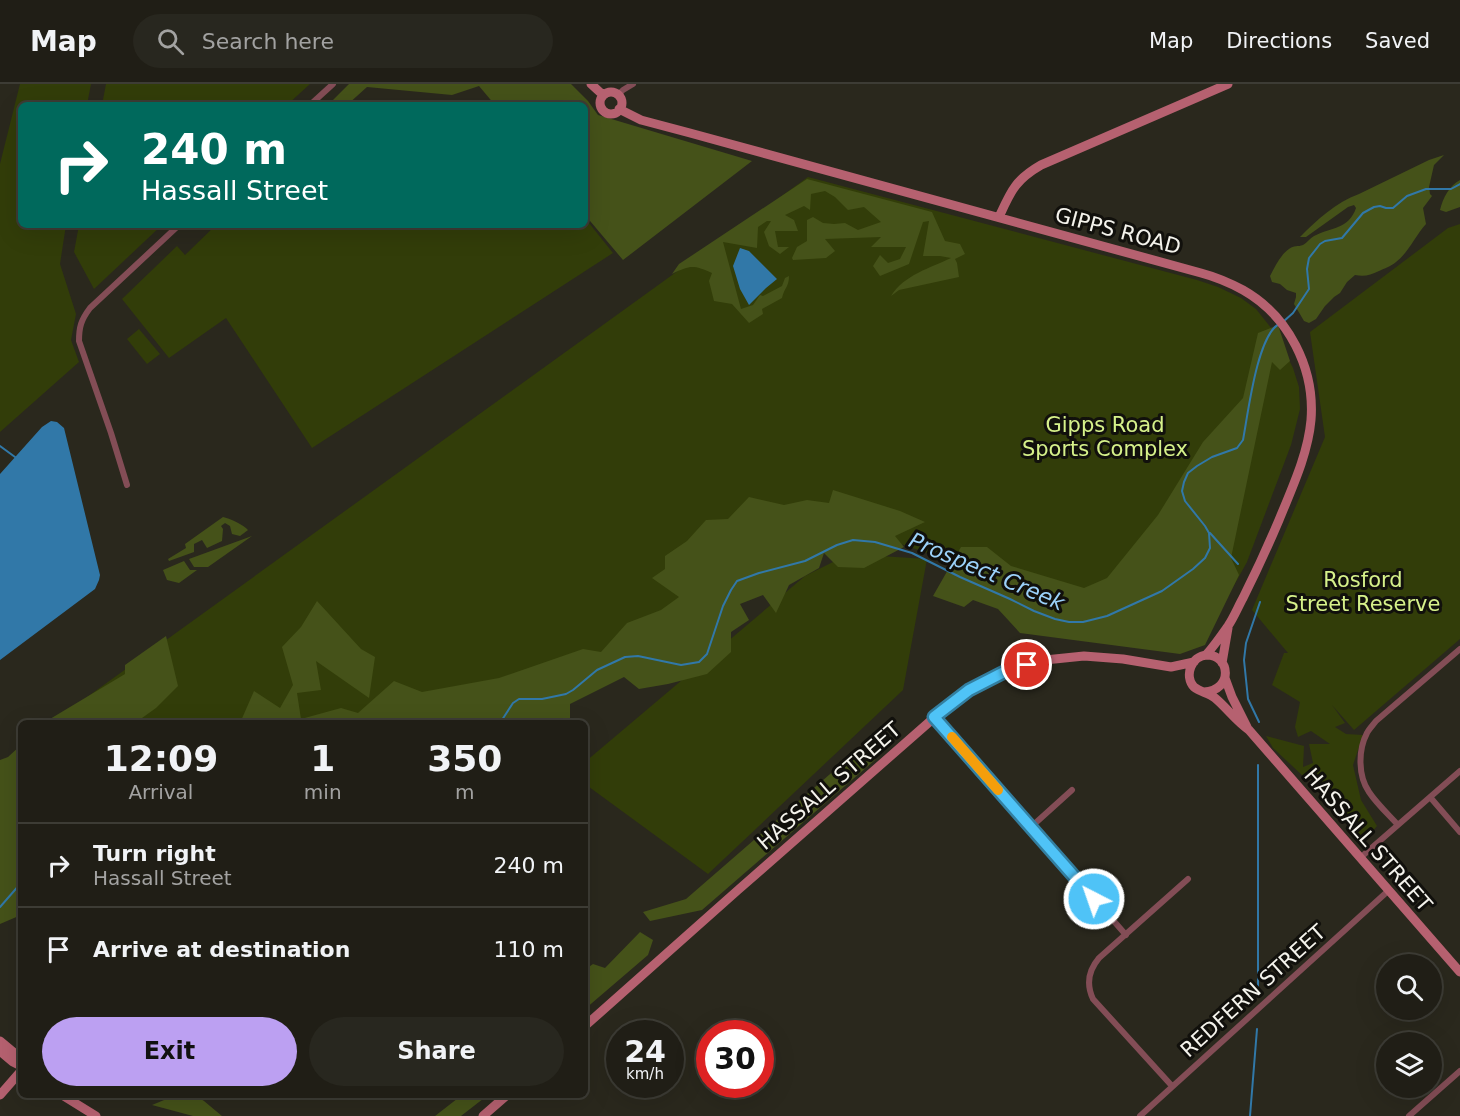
<!DOCTYPE html>
<style>
:root{--surface:#201e16;--page:#28271f;--text:#f1f3f6;--muted:#a2a2a1;--line:#3d3c35;--accent:#bca0f2}
body{margin:0;font-family:"DejaVu Sans",sans-serif;background:var(--page);color:var(--text);height:100vh;display:flex;flex-direction:column;font-size:22px;white-space:nowrap}
*{box-sizing:border-box;margin:0}
p{font-size:20px;color:var(--muted)}
.icon{flex:none;width:33px;height:33px;fill:none;stroke:currentColor;stroke-width:2;stroke-linecap:round;stroke-linejoin:round}
.map{position:relative;flex:1;overflow:hidden}
.drawer{position:absolute;left:18px;top:636px;width:570px;height:378px;display:flex;flex-direction:column;background:var(--surface);border-radius:9px;box-shadow:0 6px 24px #0002,0 0 0 2px var(--line)}
.drawer>*{flex:none}
.top-card{position:absolute;left:18px;top:18px;width:570px;height:126px;border-radius:9px;box-shadow:0 6px 24px #0002,0 0 0 2px var(--line);background:#00695c;color:#fff;overflow:hidden}
.controls{position:absolute;left:1376px;top:870px;display:grid;gap:12px}
.controls a{display:grid;place-items:center;width:66px;height:66px;border-radius:50%;background:var(--surface);box-shadow:0 6px 24px #0002,0 0 0 2px var(--line);font-size:30px}
.speed{position:absolute;left:606px;top:936px;display:flex;gap:12px;font-size:30px;font-weight:700;text-align:center}
.speed>*{display:grid;place-content:center;width:78px;height:78px;border-radius:50%;background:var(--surface);box-shadow:0 6px 24px #0002,0 0 0 2px var(--line);line-height:1}
.speed small{font-size:15px;font-weight:400}
.speed .limit{border:9px solid #d22;background:#fff;color:#111}
.pin{position:absolute;display:grid;place-items:center;width:51px;height:51px;color:#fff;margin:-26px;border:3px solid #fff;border-radius:50%;box-shadow:0 2px 6px #0007}
.me{position:absolute;width:66px;margin:-33px;rotate:319deg;stroke-linejoin:round;filter:drop-shadow(0 0 4px #0008)}
.turn{display:flex;align-items:center;gap:21px;height:126px;padding:0 24px;font-size:27px}
.turn .icon{width:78px;height:78px;stroke-width:2.5}
.turn b{display:block;font-size:42px;line-height:51px}
.eta{display:flex;justify-content:space-evenly;align-items:center;height:102px;text-align:center}
.eta b{font-size:36px;font-weight:600;line-height:42px}
.cta{display:flex;gap:12px;margin-top:auto;padding:12px 24px}
.cta a{flex:1;height:69px;border-radius:36px;background:var(--accent);color:#111;font-size:24px;font-weight:600;line-height:69px;text-align:center}
.cta a+a{background:var(--page);color:var(--text)}
ul{padding:0;list-style:none}
li{display:flex;align-items:center;gap:18px;height:84px;padding:0 24px;border-top:2px solid var(--line)}
li div{flex:1}
li b{display:block;font-size:22px}
li em{font-style:normal}
header{display:flex;align-items:center;gap:36px;box-sizing:border-box;height:84px;padding:0 30px;background:var(--surface);border-bottom:2px solid var(--line)}
header strong{font-size:28px}
nav{display:flex;gap:33px;margin-inline-start:auto;font-size:21px}
.search{width:420px;height:54px;background:var(--page);display:flex;align-items:center;gap:15px;box-sizing:border-box;padding:0 21px;border-radius:33px;color:var(--muted);font-size:22px}
.map>svg:first-child{display:block}
.green{fill:#323d09}
.forest{fill:#455219}
.water{fill:#3178a8}
.lines{fill:none;stroke-linecap:round;stroke-linejoin:round}
.stream{stroke:#3178a8;stroke-width:2}
.street{stroke:#834d56;stroke-width:6}
.secondary{stroke:#b66170;stroke-width:9}
.route-casing{stroke:#337fa1;stroke-width:15}
.route{stroke:#4fc3f7;stroke-width:10}
.slow{stroke:#f59e0b;stroke-width:10}
.labels{text-anchor:middle;stroke-width:6;stroke-linejoin:round;paint-order:stroke}
.street-label{font-size:21px;fill:#f4f3ec;stroke:#11100c}
.park-label{font-size:21px;fill:#d6f18a;stroke:#11100c}
.water-label{font-size:22px;font-style:italic;fill:#9bd1f9;stroke:#11100c}
</style>
<header>
<strong>Map</strong>
<div class="search"><svg class="icon" aria-label="search" viewBox="0 0 24 24"><circle cx="10" cy="10" r="6"/><path d="M15 15l6 6"/></svg>Search here</div>
<nav><a>Map</a><a>Directions</a><a>Saved</a></nav>
</header>
<div class="map">
<svg width="1460" height="1032" viewBox="0 0 1460 1032">
<rect width="100%" height="100%" fill="#2a281d"/>
<path class="green" d="M 20,0 L 91,0 L 87,21 L 21,21 L 21,141 L 66,141 L 60,180 L 76,230 L 71,256 L 79,278 L 0,348 L 0,80 Z
M 106,0 L 310,0 L 287,21 L 102,21 Z
M 808,93 L 1197,196 L 1218,203 L 1241,214 L 1256,225 L 1276,250 L 1293,284 L 1299,303 L 1300,325 L 1291,361 L 1247,478 L 1203,557 L 1075,531 L 939,473 L 889,456 L 808,467 L 672,568 L 487,639 L 51,639 Z
M 585,134 L 613,169 L 312,364 L 226,234 L 169,274 L 122,215 L 177,162 L 185,171 L 216,141 L 585,141 Z
M 1460,140 L 1460,555 L 1354,646 L 1332,621 L 1345,639 L 1335,643 L 1346,650 L 1363,651 L 1353,681 L 1361,716 L 1377,742 L 1364,757 L 1324,717 L 1341,708 L 1314,705 L 1319,694 L 1304,693 L 1273,664 L 1266,652 L 1304,662 L 1303,683 L 1313,679 L 1309,660 L 1330,660 L 1311,647 L 1298,653 L 1295,643 L 1300,618 L 1272,601 L 1284,569 L 1288,569 L 1252,526 L 1325,353 L 1310,248 L 1448,144 Z
M 79,141 L 162,141 L 94,205 L 74,168 Z
M 139,245 L 160,270 L 147,280 L 127,255 Z
M 849,470 L 927,475 L 903,606 L 708,790 L 585,700 L 585,678 L 805,492 Z"/>
<path class="forest" d="M 349,0 L 571,0 L 588,17 L 598,31 L 752,77 L 623,176 L 585,131 L 585,21 L 495,21 L 479,2 L 452,11 L 367,3 L 347,21 L 329,20 Z
M 1444,71 L 1434,81 L 1429,103 L 1430,110 L 1432,112 L 1423,124 L 1426,140 C 1415,152 1409,168 1396,178 C 1390,183 1385,184 1379,187 C 1370,191 1365,193 1355,191 L 1347,198 L 1340,209 L 1334,213 L 1325,222 L 1316,235 L 1309,239 L 1304,237 L 1294,220 L 1296,213 L 1296,209 L 1287,206 L 1280,200 L 1272,198 L 1270,192 C 1275,183 1280,171 1289,165 C 1294,161 1298,163 1303,161 C 1307,159 1310,154 1314,152 C 1332,143 1349,145 1356,124 L 1354,121 L 1348,123 L 1306,153 L 1300,153 C 1317,136 1336,118 1359,110 L 1429,76 Z
M 807,95 L 932,128 L 945,157 L 960,160 L 965,170 L 955,175 L 957,179 L 959,193 L 899,206 L 891,212 C 904,191 930,184 951,174 L 940,172 L 923,172 L 929,137 L 923,138 L 909,180 L 880,192 L 873,182 L 880,171 L 888,179 L 900,175 L 906,163 L 871,163 L 881,153 L 825,155 L 835,167 L 826,174 L 793,176 L 792,174 L 797,163 L 807,157 L 807,136 L 813,133 L 823,139 L 834,140 L 845,139 L 858,146 L 881,138 L 864,123 L 848,126 L 835,113 L 825,107 L 811,110 L 810,126 L 804,122 L 785,131 L 794,136 L 798,147 L 775,147 L 778,163 L 789,163 L 780,170 L 769,162 L 764,148 L 771,137 L 767,137 L 758,143 L 757,164 L 723,158 L 741,225 L 753,221 L 760,211 L 763,212 L 782,202 L 785,194 L 789,192 C 789,203 784,204 782,214 L 762,225 L 763,230 L 749,239 L 732,220 L 714,217 L 709,197 L 712,189 C 693,181 691,181 672,190 L 679,180 Z
M 1460,96 L 1460,123 L 1446,128 L 1440,126 C 1443,114 1449,102 1460,96 Z
M 1278,241 L 1290,277 L 1280,286 L 1272,278 L 1231,474 L 1239,491 L 1205,561 L 1180,570 L 1020,549 L 998,525 L 973,516 L 964,523 L 933,512 L 961,463 L 987,463 L 1011,482 L 1084,504 L 1107,494 L 1158,431 L 1203,358 L 1243,314 L 1258,249 Z
M 833,406 L 900,427 L 925,438 L 895,452 L 904,463 L 864,484 L 838,483 L 824,469 L 819,484 L 789,501 L 776,529 L 763,511 L 740,520 L 749,536 L 731,548 L 731,568 L 707,590 L 668,600 L 639,605 L 624,593 L 570,620 L 570,639 L 240,639 L 254,607 L 280,624 L 293,601 L 282,563 L 301,543 L 317,517 L 361,565 L 375,573 L 369,614 L 316,577 L 321,606 L 297,609 L 301,635 L 341,624 L 358,629 L 394,597 L 422,608 L 499,594 L 583,565 L 601,568 L 627,539 L 661,526 L 679,513 L 652,494 L 665,485 L 665,472 L 687,457 L 706,436 L 728,435 L 749,413 L 784,421 L 807,416 L 829,419 Z
M 223,433 C 229,434 244,441 248,446 L 240,452 L 232,450 L 230,442 L 225,439 L 221,442 L 223,445 L 222,457 L 207,464 L 202,456 L 194,460 L 194,468 L 169,477 L 168,475 L 186,464 L 185,460 Z
M 252,452 L 208,483 L 194,483 L 189,475 Z
M 184,477 L 190,486 L 197,486 L 179,499 L 167,496 L 163,486 Z
M 166,552 L 178,602 L 156,624 L 135,639 L 46,639 L 50,635 L 125,590 L 125,581 Z
M 885,652 L 875,676 L 702,826 L 650,837 L 643,828 L 686,815 L 867,658 Z
M 21,661 L 21,831 L 0,840 L 0,676 L 8,673 Z
M 640,848 L 653,856 L 648,871 L 585,925 L 585,908 L 589,902 L 586,885 L 593,880 L 605,884 Z
M 169,1011 L 195,1011 L 204,1017 L 222,1032 L 193,1032 L 152,1021 L 169,1014 Z
M 462,1011 L 488,1011 L 461,1032 L 435,1032 Z"/>
<path class="water" d="M 740,164 L 749,167 L 777,195 L 766,204 L 749,221 L 740,205 L 733,182 Z
M 51,337 L 57,338 L 64,344 L 100,491 L 99,496 L 95,505 L 0,576 L 0,390 L 42,343 Z"/>
<g class="lines">
<path class="stream" d="M 1284,237 L 1293,229 L 1309,205 L 1307,185 L 1309,174 L 1320,160 L 1325,157 L 1342,154 L 1363,129 L 1374,123 L 1380,122 L 1386,124 L 1393,124 L 1407,112 L 1426,105 L 1451,105 L 1460,100
M 0,362 L 15,373
M 1210,449 L 1238,480
M 1259,638 L 1248,615 L 1244,576 L 1246,559 L 1260,518
M 500,639 L 513,619 L 519,615 L 542,615 L 566,610 L 573,606 L 597,586 L 625,573 L 638,572 L 681,581 L 699,578 L 707,570 L 723,522 L 731,506 L 737,497 L 759,489 L 805,477 L 837,461 L 853,456 L 875,458 L 912,469 L 960,493 L 1010,515 L 1034,527 L 1055,535 L 1069,538 L 1083,538 L 1107,532 L 1162,507 L 1193,485 L 1205,474 L 1210,464 L 1209,449 L 1205,442 L 1185,417 L 1182,407 L 1184,398 L 1188,389 L 1197,382 L 1212,373 L 1237,364 L 1243,356 C 1248,330 1257,252 1279,240
M 1258,681 L 1258,907
M 0,823 L 21,799
M 1250,1032 L 1257,945"/>
<path class="street" d="M 618,11 L 623,6 L 633,0
M 310,21 L 333,0
M 127,401 L 111,349 L 79,257 C 79,243 81,236 90,224 L 179,141
M 935,633 L 1126,851
M 1430,713 L 1460,748
M 1398,741 C 1388,730 1377,720 1369,708 C 1358,692 1358,666 1367,649 C 1369,645 1373,641 1376,637 L 1460,565
M 1031,743 L 1072,706
M 1360,774 L 1460,687
M 1172,1002 L 1093,915 C 1086,900 1088,887 1099,874 L 1188,795
M 1140,1032 L 1388,807
M 1409,1032 L 1460,987"/>
<path class="secondary" d="M 591,0 L 603,11
M600 19a11 11 0 1 1 22 0a11 11 0 1 1-22 0Z
M 619,25 L 641,36 L 690,49 L 1201,189 C 1216,193 1230,199 1243,206 C 1289,232 1315,285 1311,336 C 1308,370 1292,404 1279,436 C 1268,462 1256,488 1243,514 C 1238,523 1234,533 1228,542 C 1221,552 1214,562 1206,571
M 999,133 C 1011,107 1015,96 1041,81 L 1228,0
M 1222,579 L 1228,544
M 1225,594 L 1232,613 L 1247,643
M 1204,608 C 1234,606 1230,571 1207,571 C 1191,572 1184,592 1194,603 C 1200,608 1209,609 1215,614 C 1227,624 1235,636 1249,646 L 1460,888
M 585,942 L 738,806 L 935,633 L 969,605 L 1009,585 L 1045,576 L 1084,572 L 1123,575 L 1171,583 L 1194,578
M 0,957 L 18,972 L 21,978
M 0,967 L 13,978 L 21,982
M 0,1011 L 21,987
M 62,1011 L 96,1032
M 483,1032 L 507,1011"/>
</g>
<g class="lines">
<g class="route-casing">
<path id="route" d="M 1027,581 L 1010,585 L 969,606 L 934,633 L 1094,815"/>
</g>
<use href="#route" class="route"/>
<path class="slow" d="M 952,653 L 998,706"/>
</g>
<g class="labels">
<g class="street-label">
<text transform="translate(1118 147) rotate(15)" y="7">GIPPS ROAD</text>
<text transform="translate(829 702) rotate(-41)" y="7">HASSALL STREET</text>
<text transform="translate(1368 756) rotate(49)" y="7">HASSALL STREET</text>
<text transform="translate(1253 907) rotate(-42)" y="7">REDFERN STREET</text>
</g>
<g class="park-label">
<text x="1105" y="348">Gipps Road<tspan x="1105" dy="24">Sports Complex</tspan></text>
<text x="1363" y="503">Rosford<tspan x="1363" dy="24">Street Reserve</tspan></text>
</g>
<g class="water-label">
<text transform="translate(987 487) rotate(23)" y="8">Prospect Creek</text>
</g>
</g>
</svg>
<div class="controls">
<a><svg class="icon" aria-label="search" viewBox="0 0 24 24"><circle cx="10" cy="10" r="6"/><path d="M15 15l6 6"/></svg></a>
<a><svg class="icon" aria-label="layers" viewBox="0 0 24 24"><path d="M12 4l9 5-9 5-9-5zM3 14l9 5 9-5"/></svg></a>
</div>
<div class="speed"><div>24<small>km/h</small></div><div class="limit">30</div></div>
<div class="pin" style="left:1027px;top:581px;background:#d93025"><svg class="icon" aria-label="arrive" viewBox="0 0 24 24"><path d="M6 21V4h12l-3 4 3 4H6"/></svg></div>
<svg class="me" style="left:1094px;top:815px" viewBox="-20 -20 40 40"><circle r="17" fill="#4fc3f7" stroke="#fff" stroke-width="3"/><path d="M0-11L8 9 0 5-8 9z" fill="#fff"/></svg>
<div class="top-card">
<div class="turn"><svg class="icon" aria-label="right" viewBox="0 0 24 24"><path d="M7 20v-9h11M14 6l5 5-5 5"/></svg><div><b>240 m</b>Hassall Street</div></div>
</div>
<section class="drawer">
<div class="eta">
<div><b>12:09</b><p>Arrival</p></div>
<div><b>1</b><p>min</p></div>
<div><b>350</b><p>m</p></div>
</div>
<ul>
<li><svg class="icon" aria-label="right" viewBox="0 0 24 24"><path d="M7 20v-9h11M14 6l5 5-5 5"/></svg><div><b>Turn right</b><p>Hassall Street</p></div><em>240 m</em></li>
<li><svg class="icon" aria-label="arrive" viewBox="0 0 24 24"><path d="M6 21V4h12l-3 4 3 4H6"/></svg><div><b>Arrive at destination</b></div><em>110 m</em></li>
</ul>
<div class="cta"><a>Exit</a><a>Share</a></div>
</section>
</div>
